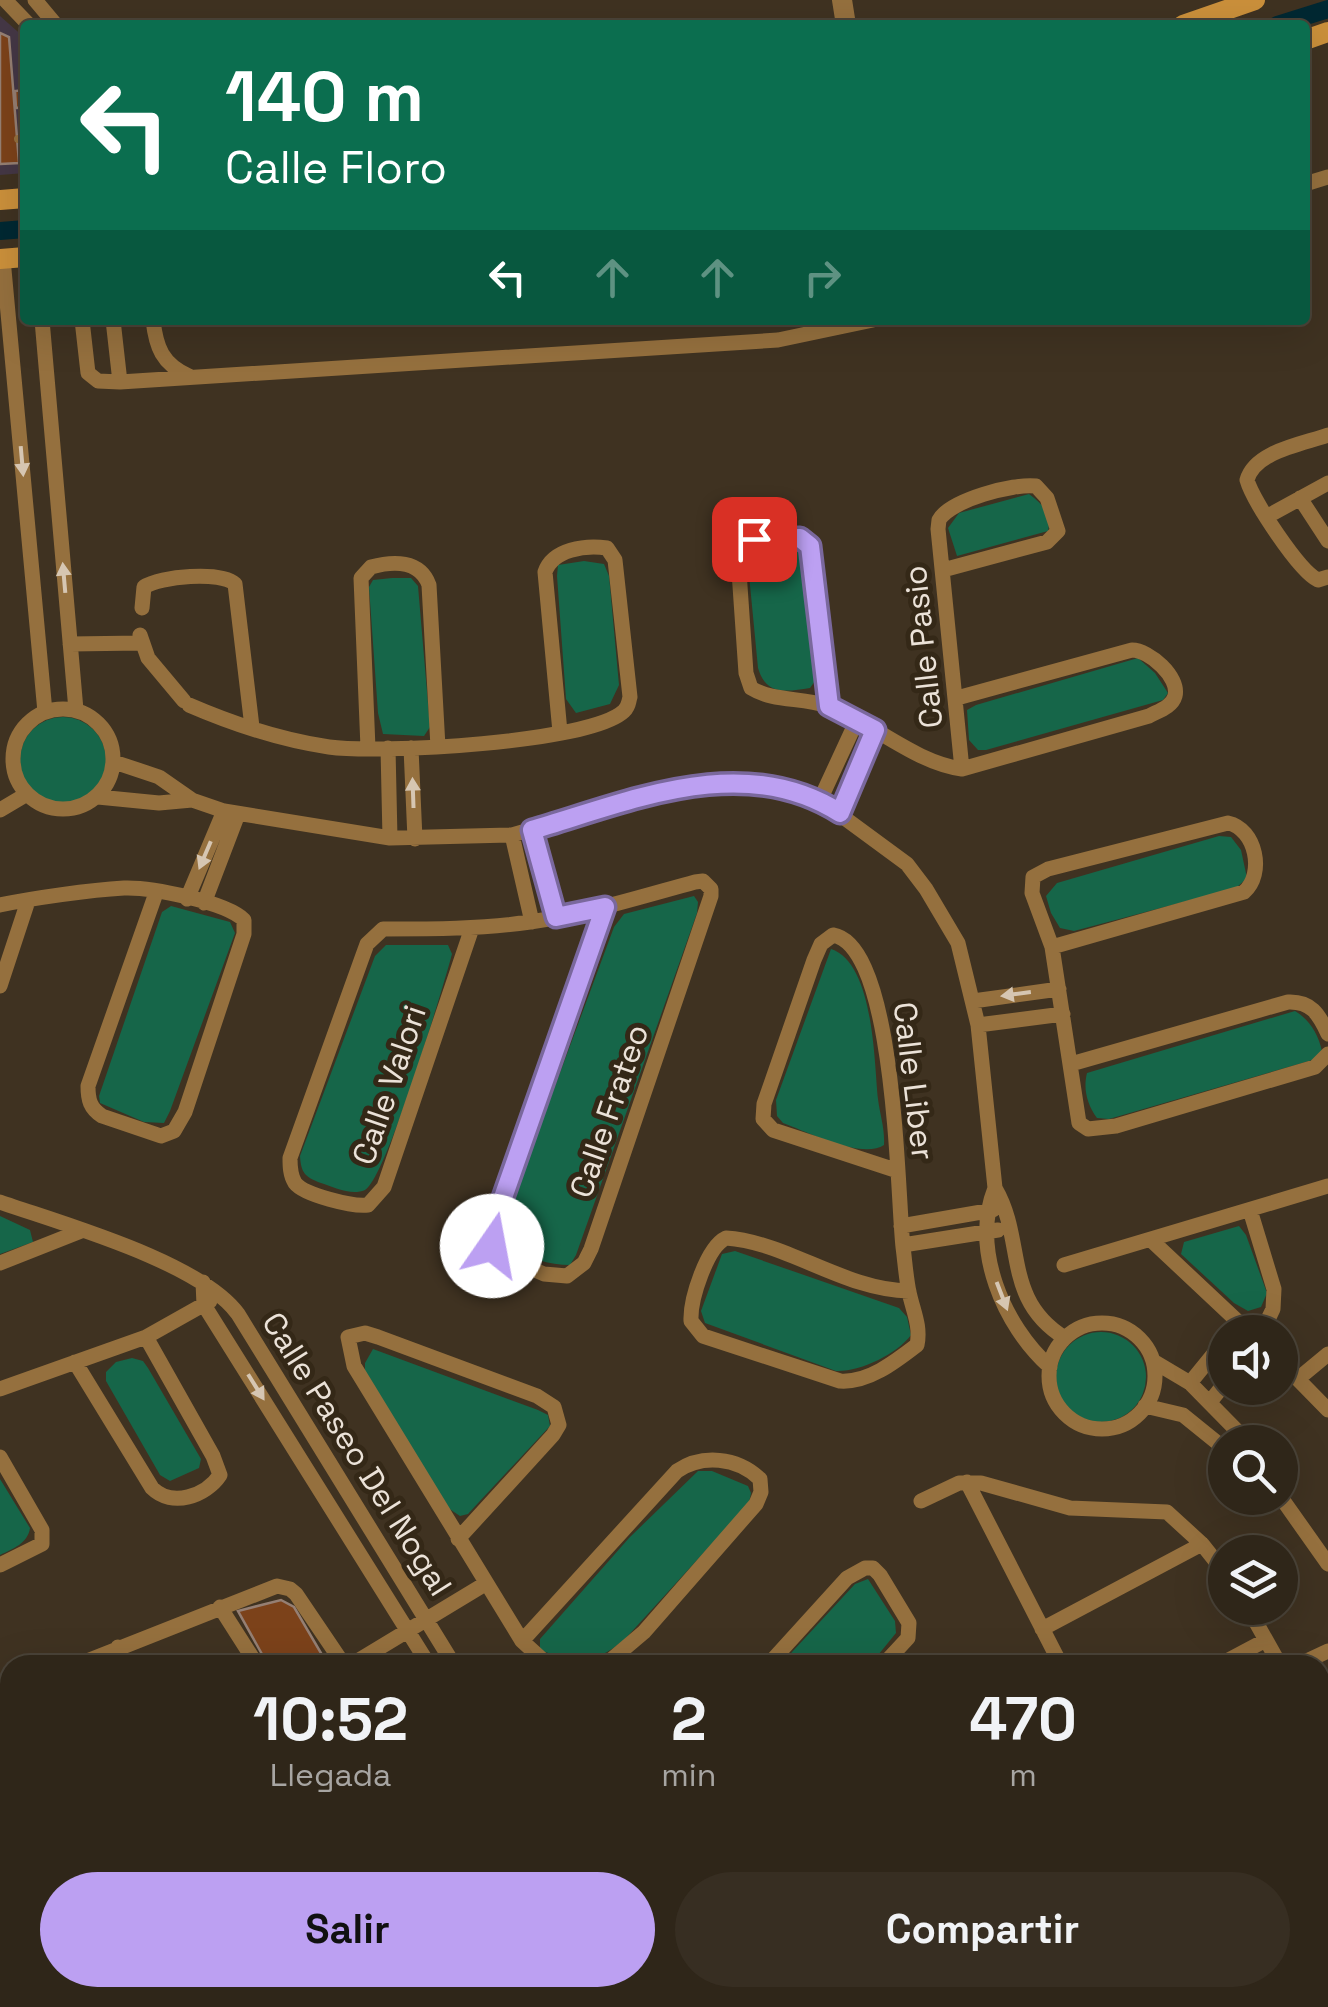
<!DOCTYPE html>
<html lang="es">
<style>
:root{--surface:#2f2619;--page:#372e22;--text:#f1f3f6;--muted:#a7a5a2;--line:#4a4338;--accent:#bca0f2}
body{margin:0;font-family:"Space Grotesk",sans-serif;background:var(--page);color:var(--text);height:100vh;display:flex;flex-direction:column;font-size:38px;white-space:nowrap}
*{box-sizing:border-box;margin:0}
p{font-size:32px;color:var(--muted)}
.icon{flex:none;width:55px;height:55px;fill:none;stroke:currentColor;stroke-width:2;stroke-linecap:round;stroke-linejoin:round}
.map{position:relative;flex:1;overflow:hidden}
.side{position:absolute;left:0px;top:1655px;width:1330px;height:352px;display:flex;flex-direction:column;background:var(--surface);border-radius:30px 30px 0 0;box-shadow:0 10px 40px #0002,0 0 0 2px var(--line)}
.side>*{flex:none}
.top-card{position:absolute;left:20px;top:20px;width:1290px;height:305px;border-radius:10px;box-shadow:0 10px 40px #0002,0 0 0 2px var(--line);background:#0b6e4f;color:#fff;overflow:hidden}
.buttons{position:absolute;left:1208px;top:1315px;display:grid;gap:20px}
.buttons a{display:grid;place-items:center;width:90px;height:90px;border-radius:50%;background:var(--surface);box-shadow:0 10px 40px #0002,0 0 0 2px var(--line);font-size:50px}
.pin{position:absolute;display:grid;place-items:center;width:85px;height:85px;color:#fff;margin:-42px;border-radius:20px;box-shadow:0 5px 15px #0006}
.me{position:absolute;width:110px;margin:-55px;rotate:12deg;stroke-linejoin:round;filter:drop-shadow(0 0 8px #0008)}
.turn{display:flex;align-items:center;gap:35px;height:210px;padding:0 40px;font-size:45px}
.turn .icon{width:130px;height:130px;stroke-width:2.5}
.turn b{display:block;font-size:70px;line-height:85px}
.lanes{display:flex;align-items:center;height:95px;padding:0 40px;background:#0003;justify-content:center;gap:50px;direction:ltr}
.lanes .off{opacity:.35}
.eta{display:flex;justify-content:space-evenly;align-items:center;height:170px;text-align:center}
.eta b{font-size:60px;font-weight:600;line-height:70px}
.cta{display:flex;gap:20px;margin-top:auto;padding:20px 40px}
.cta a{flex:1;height:115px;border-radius:60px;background:var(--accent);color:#111;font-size:40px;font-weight:600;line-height:115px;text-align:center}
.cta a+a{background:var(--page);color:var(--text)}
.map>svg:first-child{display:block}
.commercial{fill:#443745}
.green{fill:#166649}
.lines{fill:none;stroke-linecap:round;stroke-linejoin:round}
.canal{stroke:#002832;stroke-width:18}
.building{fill:#7c421a;stroke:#957f73;stroke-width:2.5}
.service{stroke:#95703e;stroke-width:8}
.minor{stroke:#95703e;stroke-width:15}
.tertiary{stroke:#95703e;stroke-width:20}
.secondary{stroke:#cb903b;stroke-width:20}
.primary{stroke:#f5a831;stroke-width:25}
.oneway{fill:#d6c6b2}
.route-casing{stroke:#7a689d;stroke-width:25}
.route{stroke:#bca0f2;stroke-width:18}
.labels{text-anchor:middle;stroke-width:10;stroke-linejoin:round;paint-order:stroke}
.street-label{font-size:32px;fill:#ebe2d8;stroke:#342817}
</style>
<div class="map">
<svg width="1328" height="2007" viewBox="0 0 1328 2007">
<rect width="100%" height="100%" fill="#3f3221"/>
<path class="commercial" d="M 0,16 L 25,38 L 25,173 L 0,175 Z
M 0,1708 L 10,1725 L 10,1927 L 0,1918 Z
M 95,1998 L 170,1998 L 175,2007 L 111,2007 Z"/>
<path class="green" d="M 1029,494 C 1043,505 1052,512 1048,531 L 957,556 L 948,528 L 959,513 Z
M 783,543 L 799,547 L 805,562 L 815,681 L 810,688 C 785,692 766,695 758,668 L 747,554 L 755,545 Z
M 584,561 L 604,564 L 609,576 L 619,685 L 610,704 L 576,713 L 566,699 L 557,576 L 558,565 Z
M 392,578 L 411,578 L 418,586 L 430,727 L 424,736 L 383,734 L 378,713 L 369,587 L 373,580 Z
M 1138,658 L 1155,673 L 1168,693 L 1163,700 L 986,750 L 978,750 L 969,740 L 967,710 L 976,705 Z
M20 760a43 43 0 1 1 86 0a43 43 0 1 1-86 0Z
M 1219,836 L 1231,837 L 1241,850 L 1247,878 L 1236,888 L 1074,931 L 1060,928 L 1051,913 L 1046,896 L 1057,883 Z
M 694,896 L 698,902 L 697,913 L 576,1255 L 570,1265 C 548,1265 519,1256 502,1241 L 503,1227 L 614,927 L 624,914 Z
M 171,906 L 230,922 L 235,933 L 170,1111 L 164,1123 L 144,1122 L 100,1103 L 99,1096 L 162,912 Z
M 386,945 L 448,945 L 452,954 C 443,988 386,1179 365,1190 C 351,1196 334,1187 321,1183 C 305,1177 301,1173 300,1156 L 375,956 Z
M 831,949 C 874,963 874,1061 878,1099 C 880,1115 885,1129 884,1145 C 862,1160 808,1132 783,1123 L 777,1116 L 776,1100 Z
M 1295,1011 C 1310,1020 1318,1034 1322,1051 L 1316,1059 L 1109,1119 L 1097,1118 C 1087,1104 1083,1089 1087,1073 Z
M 0,1216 L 30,1230 L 33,1242 L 0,1254 Z
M 1239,1226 L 1246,1235 L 1267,1293 L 1261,1307 L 1248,1311 L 1234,1303 L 1181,1254 L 1184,1242 Z
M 735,1251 L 899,1308 L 907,1317 L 911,1335 C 897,1354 860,1372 836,1371 L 705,1323 L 701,1311 L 722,1254 Z
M1056 1377a45 45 0 1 1 90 0a45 45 0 1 1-90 0Z
M 373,1349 L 538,1410 L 548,1415 L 550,1426 L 479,1502 L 468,1514 L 460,1516 L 445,1506 L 365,1372 L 365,1363 Z
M 132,1358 L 143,1361 L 148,1368 L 201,1459 L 199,1468 L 170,1481 L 160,1475 L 106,1381 L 106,1372 L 116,1362 Z
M 698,1471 L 712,1471 L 748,1486 L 751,1493 L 749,1503 L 625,1639 C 594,1665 578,1664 540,1650 L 540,1639 L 629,1538 Z
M 0,1479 L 30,1528 C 28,1543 13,1549 0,1555 Z
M 868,1579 L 895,1621 L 896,1633 L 870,1665 L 780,1665 L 855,1584 Z
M 836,1998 L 894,1998 L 899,2007 L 841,2007 Z"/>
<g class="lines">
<path class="canal" d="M 1277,25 L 1328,9
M 0,231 L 25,229"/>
</g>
<path class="building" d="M 0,33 L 9,37 L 19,163 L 0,164 Z
M 25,90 L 25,107 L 16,108 L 15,91 Z
M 281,1600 L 294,1607 L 328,1665 L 268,1665 L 238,1611 Z"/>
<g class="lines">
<path class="service" d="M 18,139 L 25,138
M 0,1803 L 4,1801
M 0,1891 L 10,1884
M 212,2007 L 216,1998
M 305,2007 L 319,1998"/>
<path class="minor" d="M 5,0 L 29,25
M 35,0 L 56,25
M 1305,184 L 1328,177
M 3,259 L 45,712
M 42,320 L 76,710
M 82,320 L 88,373 L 98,381 L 120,382 L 778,340 L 873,320
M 113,320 L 120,382
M 153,320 C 156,347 162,364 189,376
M 1328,435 C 1303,444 1255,451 1247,480 C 1253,501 1299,571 1318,580 L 1328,577
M 1300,498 L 1328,541
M 1268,516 L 1328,483
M 943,570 L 1047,542 L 1058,531 L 1047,498 L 1036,486 C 1014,483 950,500 939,520 L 938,529 L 962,769
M 142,608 L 144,587 C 160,576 221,571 235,584 L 252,727
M 140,635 L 148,658 L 184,701
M 70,644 L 141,643
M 189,705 C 233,724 281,740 329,747 C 378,754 590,743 624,711 C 629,706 628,704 630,697 L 615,560 L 607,548 C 585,545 553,549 545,572 L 560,732
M 829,706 L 811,547 C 796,531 747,533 738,557 L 746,673 L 751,688 C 773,702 803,697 827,706 C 873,722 913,762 962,769 L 1149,716 C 1158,711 1172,707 1175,696 C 1180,677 1149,650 1132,650 L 957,698
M13 759a50 50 0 1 1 100 0a50 50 0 1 1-100 0Z
M 368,748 L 361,578 L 371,567 C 393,561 420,560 429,585 L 438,747
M 388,748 L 390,838
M 411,748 L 415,839
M 114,762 L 159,777 L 192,800 L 224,811 L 390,838 L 512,835 L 672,789 L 701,784 L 733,782 L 770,786 L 820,800 L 907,864 L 926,889 L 958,943 L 978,1025 L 995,1188 C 1026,1241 1002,1299 1065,1338
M 98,797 L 159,803 L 192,800
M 820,800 L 857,720
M 0,810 L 27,794
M 840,813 L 875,730
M 532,830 L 556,917
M 512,835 L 532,922
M 187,899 L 224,811
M 204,903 L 238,814
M 0,905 C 33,898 90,890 124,888 C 151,887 226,902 244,920 L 244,934 L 185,1112 L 174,1131 L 161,1136 L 102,1116 C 90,1108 88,1100 88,1086 L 156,893
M 472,928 L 384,1187 L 368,1205 C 353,1207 304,1195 295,1183 C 290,1175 290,1166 290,1158 L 363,955 L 367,944 L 383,929 C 432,929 481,929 530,922 C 586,914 640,897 695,882 L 703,881 L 711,889 L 711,896 L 591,1249 L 584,1263 L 567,1276 L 544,1274 L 496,1253 L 491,1239 L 493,1225 L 605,907
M 1052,947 L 1244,892 C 1265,874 1256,829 1228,823 L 1048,869 L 1033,877 L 1032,893 L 1052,947 L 1079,1123 L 1088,1129 L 1116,1126 L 1315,1067 L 1328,1054
M 0,986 L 28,901
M 973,1001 L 1059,989
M 978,1025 L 1063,1014
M 1071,1064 L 1288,1002 C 1311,1001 1319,1014 1328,1034
M 898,1171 L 773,1130 L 763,1119 L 764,1104 L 814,960 L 821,944 L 833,935 C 896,946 897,1192 903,1247 C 905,1262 906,1278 909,1292 C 913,1311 921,1326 917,1345 C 895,1362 868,1383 840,1381 L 703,1336 L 691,1321 C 690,1299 707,1247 726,1238 C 787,1242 844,1290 909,1291
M 995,1188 C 971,1249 1003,1325 1050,1367
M 0,1202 C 63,1224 200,1262 238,1314 L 454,1665
M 1250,1210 L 1274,1289 L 1273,1309 L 1262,1332
M 901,1226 L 993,1210
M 1151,1240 L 1249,1332
M 903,1245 L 998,1230
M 0,1263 L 81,1231
M 1064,1265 L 1328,1186
M 203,1282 L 204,1305 L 429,1665
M1049 1376a53 53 0 1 1 106 0a53 53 0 1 1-106 0Z
M 1153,1361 L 1190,1383 L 1248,1442
M 1280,1361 L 1328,1410
M 75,1362 L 152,1488 C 172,1508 206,1496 220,1475 L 213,1456 L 146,1337
M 1299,1378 L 1328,1354
M 1190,1383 L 1225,1340
M 0,1389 L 146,1337 L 210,1301
M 1210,1402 L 1225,1383
M 1145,1406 L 1183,1415 L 1225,1449
M 0,1457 L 42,1530 L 42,1544 L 0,1565
M 967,1482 L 1061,1665
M 1280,1496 L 1328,1564
M 921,1501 L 959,1483 L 981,1483 L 1070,1508 L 1167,1512 L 1202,1544 L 1225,1573
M 458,1539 L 553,1435 L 559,1425 L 554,1407 L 537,1396 L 378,1337 L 365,1333 L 348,1337 L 354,1366 L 522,1641 L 544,1661 L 559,1665
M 220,1607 L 257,1665
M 1248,1608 L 1280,1665
M 1042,1629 L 1202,1544
M 522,1641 L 677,1471 C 702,1454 737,1457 760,1479 L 761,1492 L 756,1504 L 644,1632 L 605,1665
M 118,1647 L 127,1665
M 77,1665 L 277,1586 L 290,1589 L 296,1594 L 344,1665
M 351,1665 L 485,1584
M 768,1665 L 847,1578 L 865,1568 L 873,1568 L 880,1575 L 909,1623 L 908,1638 L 883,1665
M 1219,1665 L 1266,1640
M 1298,1665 L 1328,1651
M 1320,1685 L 1328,1681
M 1320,1796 L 1328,1813
M 1320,1907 L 1328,1902
M 825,1998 L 829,2007
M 903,1998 L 908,2007
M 1030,1998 L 1035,2007
M 381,2007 L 393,1998
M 449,2007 L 460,1998
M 1087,2007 L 1095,1998"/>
<path class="tertiary" d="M 842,0 L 846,25"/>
<path class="secondary" d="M 1183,25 L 1255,0
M 1305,40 L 1328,32
M 0,200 L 25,198
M 0,259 L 25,257"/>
<path class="primary" d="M 0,1946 L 10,1954
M 0,1994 L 15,2007
M 63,1998 L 76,2007"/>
</g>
<defs><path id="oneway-solid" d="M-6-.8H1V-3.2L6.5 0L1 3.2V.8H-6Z" transform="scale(2.5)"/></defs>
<g class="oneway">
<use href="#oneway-solid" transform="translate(22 461) rotate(85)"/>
<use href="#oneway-solid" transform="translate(64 578) rotate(-95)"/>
<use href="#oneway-solid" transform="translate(413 793) rotate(-92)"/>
<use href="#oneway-solid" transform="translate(205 855) rotate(113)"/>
<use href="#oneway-solid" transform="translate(1016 994) rotate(172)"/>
<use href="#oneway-solid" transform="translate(1002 1296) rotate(69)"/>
<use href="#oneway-solid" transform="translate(256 1387) rotate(58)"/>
</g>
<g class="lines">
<g class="route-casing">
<path id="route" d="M 492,1246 L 493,1226 L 605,907 L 556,917 L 532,830 C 631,801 743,751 840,813 L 875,730 L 829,706 L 810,546 L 800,538 L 754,539"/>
</g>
<use href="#route" class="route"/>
</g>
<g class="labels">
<g class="street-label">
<text transform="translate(923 647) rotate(-96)" y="11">Calle Pasio</text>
<text transform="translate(914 1081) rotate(83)" y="11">Calle Liber</text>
<text transform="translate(389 1085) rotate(-71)" y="11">Calle Valori</text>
<text transform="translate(609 1111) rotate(-71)" y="11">Calle Frateo</text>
<text transform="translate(357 1454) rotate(58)" y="11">Calle Paseo Del Nogal</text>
</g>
</g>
</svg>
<div class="buttons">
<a><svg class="icon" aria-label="sound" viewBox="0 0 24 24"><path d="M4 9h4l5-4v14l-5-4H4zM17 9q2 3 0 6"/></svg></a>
<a><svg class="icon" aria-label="search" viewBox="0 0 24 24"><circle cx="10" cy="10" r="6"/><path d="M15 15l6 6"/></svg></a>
<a><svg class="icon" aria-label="layers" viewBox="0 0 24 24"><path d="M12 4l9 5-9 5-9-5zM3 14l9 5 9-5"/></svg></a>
</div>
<div class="pin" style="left:754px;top:539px;background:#d93025"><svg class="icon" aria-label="arrive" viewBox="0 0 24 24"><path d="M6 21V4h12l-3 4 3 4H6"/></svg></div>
<svg class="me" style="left:492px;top:1246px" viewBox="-20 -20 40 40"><circle r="19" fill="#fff"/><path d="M0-13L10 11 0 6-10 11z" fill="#bca0f2"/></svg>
<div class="top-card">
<div class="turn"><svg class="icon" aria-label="left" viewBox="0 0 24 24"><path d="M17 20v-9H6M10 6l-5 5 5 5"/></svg><div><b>140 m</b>Calle Floro</div></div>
<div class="lanes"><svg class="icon" aria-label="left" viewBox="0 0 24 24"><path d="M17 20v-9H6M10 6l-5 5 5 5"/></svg><svg class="icon off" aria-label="ahead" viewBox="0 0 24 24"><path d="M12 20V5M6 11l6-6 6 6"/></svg><svg class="icon off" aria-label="ahead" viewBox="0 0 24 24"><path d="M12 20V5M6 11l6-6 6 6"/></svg><svg class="icon off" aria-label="right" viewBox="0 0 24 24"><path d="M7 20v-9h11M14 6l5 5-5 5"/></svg></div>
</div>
<section class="side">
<div class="eta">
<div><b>10:52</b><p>Llegada</p></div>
<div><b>2</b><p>min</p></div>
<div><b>470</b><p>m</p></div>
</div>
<div class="cta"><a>Salir</a><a>Compartir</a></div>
</section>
</div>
